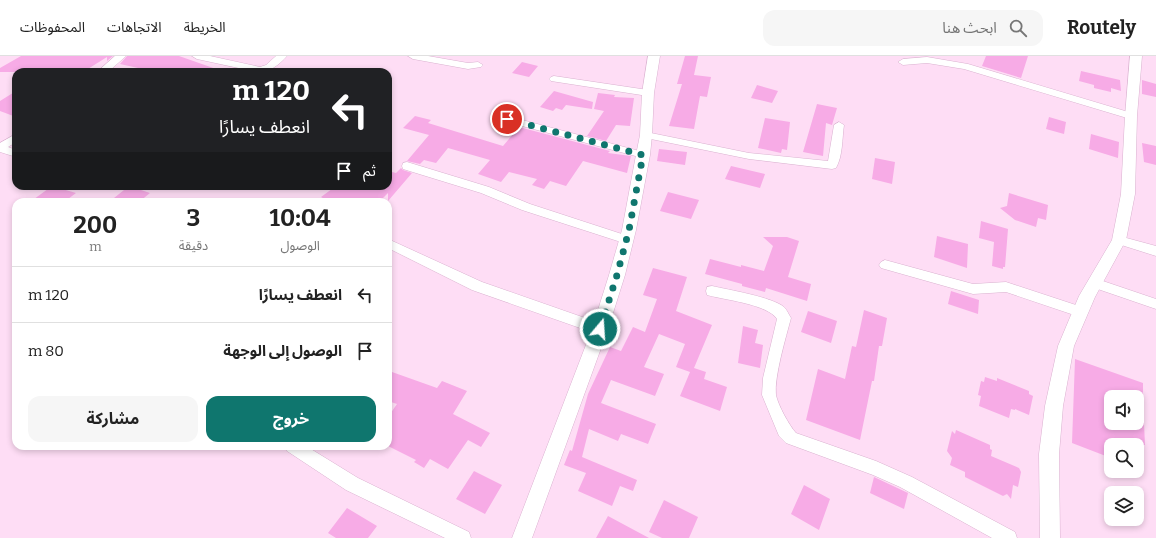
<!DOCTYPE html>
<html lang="ar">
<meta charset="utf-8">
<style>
:root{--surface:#fff;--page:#f6f6f6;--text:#222;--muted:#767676;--line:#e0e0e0;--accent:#0f766e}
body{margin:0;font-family:Bitter,"Noto Sans Arabic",serif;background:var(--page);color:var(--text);direction:rtl;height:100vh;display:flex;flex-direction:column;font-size:15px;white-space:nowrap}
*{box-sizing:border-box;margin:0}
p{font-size:13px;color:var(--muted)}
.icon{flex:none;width:22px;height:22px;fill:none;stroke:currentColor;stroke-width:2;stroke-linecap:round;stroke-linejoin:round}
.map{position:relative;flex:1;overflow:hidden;direction:ltr}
.sheet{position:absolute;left:12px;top:142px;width:380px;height:252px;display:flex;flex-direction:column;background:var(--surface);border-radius:12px;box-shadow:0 2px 6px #0003;direction:rtl}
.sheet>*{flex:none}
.guide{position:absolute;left:12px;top:12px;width:380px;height:122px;border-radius:12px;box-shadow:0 2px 6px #0003;direction:rtl;background:#202124;color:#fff;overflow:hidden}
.controls{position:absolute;left:1104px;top:334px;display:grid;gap:8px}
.controls a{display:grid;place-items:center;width:40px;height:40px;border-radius:8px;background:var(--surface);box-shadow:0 2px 6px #0003;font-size:20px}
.pin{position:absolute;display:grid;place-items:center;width:34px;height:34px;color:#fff;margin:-17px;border:2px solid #fff;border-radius:50%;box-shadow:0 1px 4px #0007}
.me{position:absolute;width:44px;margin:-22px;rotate:18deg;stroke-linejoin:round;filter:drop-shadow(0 0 3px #0008)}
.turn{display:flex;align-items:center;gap:14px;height:84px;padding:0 16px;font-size:18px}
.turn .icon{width:52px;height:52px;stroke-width:2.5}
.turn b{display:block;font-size:28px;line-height:34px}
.then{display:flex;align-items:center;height:38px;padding:0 16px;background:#0003;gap:8px;font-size:15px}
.eta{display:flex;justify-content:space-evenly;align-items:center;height:68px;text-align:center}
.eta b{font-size:24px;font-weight:700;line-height:28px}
.primary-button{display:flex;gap:8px;margin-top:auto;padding:8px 16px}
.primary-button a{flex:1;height:46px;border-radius:12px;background:var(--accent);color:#fff;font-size:16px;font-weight:700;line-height:46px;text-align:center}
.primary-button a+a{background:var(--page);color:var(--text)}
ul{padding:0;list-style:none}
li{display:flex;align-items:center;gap:12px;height:56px;padding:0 16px;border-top:1px solid var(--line)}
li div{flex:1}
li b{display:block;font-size:15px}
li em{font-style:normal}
header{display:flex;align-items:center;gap:24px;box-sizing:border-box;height:56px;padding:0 20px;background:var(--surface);border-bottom:1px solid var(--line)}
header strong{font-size:19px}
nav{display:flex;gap:22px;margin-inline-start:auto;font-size:14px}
.search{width:280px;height:36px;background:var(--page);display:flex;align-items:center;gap:10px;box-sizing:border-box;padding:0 14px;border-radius:12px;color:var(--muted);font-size:15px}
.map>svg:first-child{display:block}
.building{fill:#f7abe6}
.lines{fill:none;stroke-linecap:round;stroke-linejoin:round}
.minor-casing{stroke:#dab2d0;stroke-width:1}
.tertiary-casing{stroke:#dab2d0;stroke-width:1}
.minor{fill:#fff;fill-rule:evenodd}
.tertiary{fill:#fff;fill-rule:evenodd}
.route{stroke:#0f766e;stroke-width:7;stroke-dasharray:0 12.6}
</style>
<header>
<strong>Routely</strong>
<div class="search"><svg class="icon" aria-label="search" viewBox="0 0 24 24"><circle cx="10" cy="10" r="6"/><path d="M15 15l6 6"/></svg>ابحث هنا</div>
<nav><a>الخريطة</a><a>الاتجاهات</a><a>المحفوظات</a></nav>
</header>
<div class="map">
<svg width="1156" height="482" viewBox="0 0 1156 482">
<rect width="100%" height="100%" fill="#feddf5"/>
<path class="building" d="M 21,0 L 113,0 L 107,5 L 107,1 L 83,16 L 0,16 L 0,12 Z
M 127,0 L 179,0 L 219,14 L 219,16 L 156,16 L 120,8 Z
M 685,0 L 698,0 L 694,19 L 711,21 L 707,41 L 700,40 L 694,73 L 669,70 L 682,28 L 677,28 Z
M 986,0 L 1028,0 L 1021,22 L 982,10 Z
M 522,6 L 538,10 L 529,21 L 512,17 Z
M 1081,15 L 1120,24 L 1121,35 L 1111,32 L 1111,36 L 1094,32 L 1094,29 L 1079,25 Z
M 1142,24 L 1156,28 L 1156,41 L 1142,38 Z
M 757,29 L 778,35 L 772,47 L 751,42 Z
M 16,35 L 16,61 L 0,55 L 0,45 Z
M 554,35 L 593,46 L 592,53 L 566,49 L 562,54 L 556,52 L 553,55 L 540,51 Z
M 598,37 L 615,39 L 614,41 L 634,42 L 630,70 L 616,69 L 606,85 L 587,80 L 604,55 L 594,53 Z
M 817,48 L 837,52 L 832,69 L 826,67 L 823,100 L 803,96 Z
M 415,60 L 431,64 L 428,67 L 503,90 L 519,71 L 610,95 L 608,97 L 631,100 L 627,117 L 583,105 L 566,130 L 550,125 L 544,133 L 532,129 L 537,123 L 509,116 L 501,126 L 478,118 L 490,104 L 448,92 L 436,107 L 424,104 L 420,108 L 407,105 L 429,79 L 403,72 Z
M 1049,61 L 1066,66 L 1064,78 L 1046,73 Z
M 765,62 L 790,66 L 787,94 L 782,93 L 781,97 L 758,92 Z
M 1091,78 L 1119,86 L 1118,102 L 1089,93 Z
M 1142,87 L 1156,90 L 1156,109 L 1144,106 Z
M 659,93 L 687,96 L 685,109 L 657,105 Z
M 875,102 L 895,106 L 892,128 L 872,123 Z
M 731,110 L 765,118 L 760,132 L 725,123 Z
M 401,112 L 403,114 L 412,117 L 388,145 L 388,137 L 379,146 L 330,146 L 321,141 L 336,130 L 388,130 L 388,115 L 396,117 Z
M 52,130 L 76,137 L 64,146 L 30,146 Z
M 129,130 L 150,137 L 139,146 L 109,146 Z
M 668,136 L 699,144 L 691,163 L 660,155 Z
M 1009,137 L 1048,149 L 1046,164 L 1038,162 L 1036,171 L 1015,164 L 1000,152 L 1007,150 Z
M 981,165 L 1008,173 L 1005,211 L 1003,211 L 1003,213 L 992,210 L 994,186 L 979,182 Z
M 937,180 L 968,188 L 967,212 L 934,201 Z
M 763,181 L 787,181 L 799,185 L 788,221 L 811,228 L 807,245 L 766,232 L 765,236 L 742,230 L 742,228 L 705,218 L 710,203 L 741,211 L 741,209 L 764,215 L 773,190 Z
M 653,212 L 687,221 L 676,255 L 712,269 L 694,312 L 706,316 L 704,323 L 727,331 L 720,355 L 680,340 L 690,316 L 676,311 L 685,288 L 659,278 L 644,311 L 664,318 L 655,340 L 611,324 L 601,347 L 656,368 L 648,388 L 621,378 L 618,385 L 589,373 L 582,401 L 637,424 L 633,435 L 620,430 L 612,450 L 578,435 L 586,417 L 564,409 L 570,394 L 572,395 L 588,338 L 610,291 L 621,295 L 633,271 L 645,276 L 657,243 L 643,239 Z
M 951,235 L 979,244 L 978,258 L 948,248 Z
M 864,254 L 887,262 L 882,290 L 879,290 L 874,325 L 872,325 L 860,384 L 806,364 L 818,313 L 845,323 L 852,290 L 856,291 Z
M 808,255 L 837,265 L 831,287 L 801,276 Z
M 743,270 L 758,274 L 755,287 L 763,289 L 760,312 L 738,307 Z
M 1075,303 L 1143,327 L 1143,341 L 1111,341 L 1111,367 L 1144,367 L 1145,389 L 1111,389 L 1111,402 L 1072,387 Z
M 392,316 L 437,332 L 442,325 L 467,335 L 453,358 L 490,377 L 481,391 L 468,384 L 448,413 L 430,403 L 424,412 L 414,406 L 416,404 L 388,390 L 388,361 L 397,348 L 388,345 L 388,322 Z
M 985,321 L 997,325 L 997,322 L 1029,335 L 1029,338 L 1033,340 L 1029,359 L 1015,353 L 1015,354 L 1011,353 L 1009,362 L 979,350 L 981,340 L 978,339 L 981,325 L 984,326 Z
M 956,374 L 990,389 L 990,393 L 992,394 L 991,400 L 1019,412 L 1021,416 L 1018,431 L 1013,429 L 1011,443 L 1007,438 L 1003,440 L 965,421 L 965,416 L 950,409 L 952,402 L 947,395 L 952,375 L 955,378 Z
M 474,415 L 502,429 L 485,458 L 456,443 Z
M 874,421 L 908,437 L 904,453 L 870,437 Z
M 804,429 L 830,443 L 819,474 L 791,458 Z
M 664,444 L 698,461 L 689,482 L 662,482 L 649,476 Z
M 347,452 L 377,470 L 368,482 L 336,482 L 328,477 Z
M 608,460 L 649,482 L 596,482 Z"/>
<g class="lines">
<g class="minor-casing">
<path id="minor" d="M 115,0 L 126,0 L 108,16 L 97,16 Z
M 192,0 L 210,0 L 260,11 L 266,9 L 276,0 L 287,0 C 279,9 270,16 257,16 L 197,3 Z
M 408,0 L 428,0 L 468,7 L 478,6 L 483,9 L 481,11 L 468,13 L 413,3 Z
M 927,1 L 968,8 L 1135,58 L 1136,60 L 1135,62 L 1127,62 L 964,13 L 927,7 L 903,9 L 898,6 L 903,3 Z
M 554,20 L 648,34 L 653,37 L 648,40 L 551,25 L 549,23 L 551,21 Z
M 507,60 L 647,97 L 648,99 L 647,101 L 643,102 L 503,65 L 502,63 Z
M 839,66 L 844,69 C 842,82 843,100 836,112 L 832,113 L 749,103 L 646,82 L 641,79 L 646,76 L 749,97 L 828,105 L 834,69 Z
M 16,78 L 16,86 L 8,91 L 16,94 L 16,101 L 0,96 L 0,87 Z
M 407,106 L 489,131 L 530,148 L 631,181 L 633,184 L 631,187 L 627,188 L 522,154 L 481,137 L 403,113 L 402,110 L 403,107 Z
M 1119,180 L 1156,190 L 1156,200 L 1115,187 L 1113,184 L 1115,181 Z
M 388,183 L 482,226 L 605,269 L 607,273 L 605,277 L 600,279 L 472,234 L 388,192 Z
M 885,204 L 973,228 L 1006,226 L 1085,252 L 1087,256 L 1085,260 L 1080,261 L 1006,236 L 973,238 L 881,212 L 879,209 L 881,206 Z
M 1094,222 L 1156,243 L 1156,253 L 1089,230 L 1088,227 L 1089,224 Z
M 712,230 C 729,234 772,241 784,251 C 787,254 789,259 791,262 C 786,281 774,321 776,339 C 778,349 789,369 796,377 L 876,405 L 912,421 L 1015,476 L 1017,482 L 992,482 L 900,431 L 873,419 L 786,387 L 779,380 L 762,339 L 763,322 L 777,263 C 767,248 725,244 707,239 L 706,235 L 707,231 Z
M 284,390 L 306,390 L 358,422 L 469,476 L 471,482 L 445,482 L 346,434 L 287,395 Z"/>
</g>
<g class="tertiary-casing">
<path id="tertiary" d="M 648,0 L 660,0 L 654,37 L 652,79 L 650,99 L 636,174 L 625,219 L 608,273 L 532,482 L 512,482 L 592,273 L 609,219 L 622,174 L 636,99 L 640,79 L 642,37 Z
M 1130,0 L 1142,0 L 1137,60 L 1135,138 L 1126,184 L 1095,241 L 1074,290 L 1063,350 L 1059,398 L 1060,482 L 1040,482 L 1039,398 L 1045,350 L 1058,290 L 1079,240 L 1112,184 L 1121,138 L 1125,60 Z"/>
</g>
<use href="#minor" class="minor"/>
<use href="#tertiary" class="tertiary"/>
</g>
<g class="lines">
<path class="route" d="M 507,63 L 643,99 L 629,174 L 617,219 L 600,273"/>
</g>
</svg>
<div class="controls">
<a><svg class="icon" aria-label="sound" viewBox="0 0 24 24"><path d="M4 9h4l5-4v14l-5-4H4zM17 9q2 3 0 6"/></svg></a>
<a><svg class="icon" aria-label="search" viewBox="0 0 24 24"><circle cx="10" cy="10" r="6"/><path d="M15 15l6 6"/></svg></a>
<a><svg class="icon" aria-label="layers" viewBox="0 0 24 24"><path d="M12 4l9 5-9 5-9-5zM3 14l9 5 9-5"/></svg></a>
</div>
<div class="pin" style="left:507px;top:63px;background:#d93025"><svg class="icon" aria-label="arrive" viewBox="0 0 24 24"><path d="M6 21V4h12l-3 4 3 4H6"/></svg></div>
<svg class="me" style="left:600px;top:273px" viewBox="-20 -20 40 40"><circle r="17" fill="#0f766e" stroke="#fff" stroke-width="3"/><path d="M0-11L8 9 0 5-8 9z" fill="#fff"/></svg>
<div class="guide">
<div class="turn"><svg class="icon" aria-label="left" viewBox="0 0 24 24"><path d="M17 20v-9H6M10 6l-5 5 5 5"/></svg><div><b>120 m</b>انعطف يسارًا</div></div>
<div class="then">ثم<svg class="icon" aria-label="arrive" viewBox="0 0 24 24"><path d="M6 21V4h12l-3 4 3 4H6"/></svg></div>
</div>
<section class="sheet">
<div class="eta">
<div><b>10:04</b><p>الوصول</p></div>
<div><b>3</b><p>دقيقة</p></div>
<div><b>200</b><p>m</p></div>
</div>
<ul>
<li><svg class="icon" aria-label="left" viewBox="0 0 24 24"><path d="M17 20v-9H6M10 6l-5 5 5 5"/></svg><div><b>انعطف يسارًا</b></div><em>120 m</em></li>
<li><svg class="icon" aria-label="arrive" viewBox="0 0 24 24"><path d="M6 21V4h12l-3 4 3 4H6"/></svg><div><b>الوصول إلى الوجهة</b></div><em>80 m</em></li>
</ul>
<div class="primary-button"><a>خروج</a><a>مشاركة</a></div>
</section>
</div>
